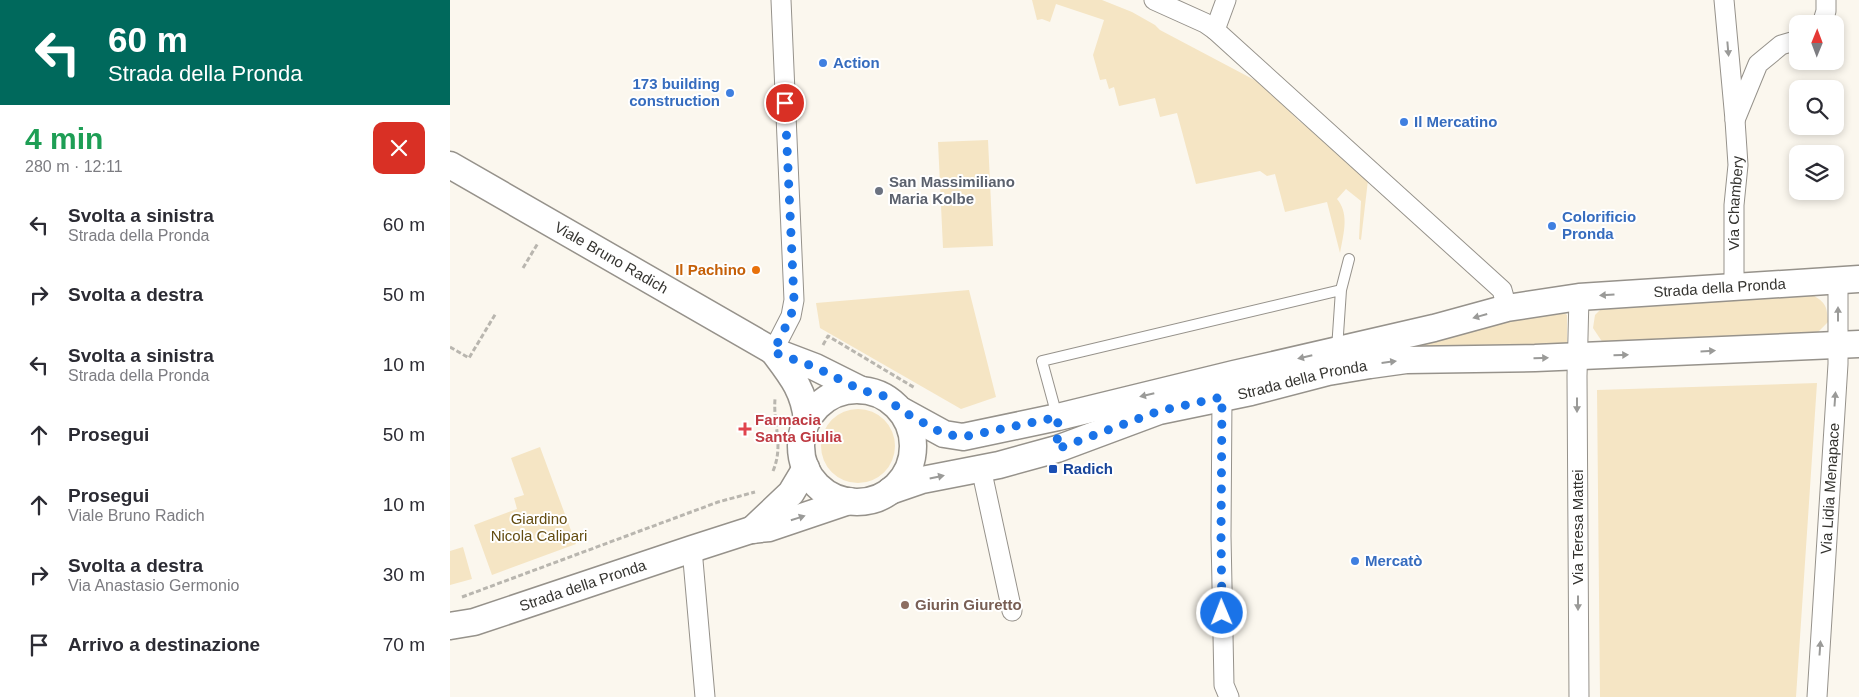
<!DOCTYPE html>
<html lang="it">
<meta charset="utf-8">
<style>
:root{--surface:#fff;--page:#f7f7f7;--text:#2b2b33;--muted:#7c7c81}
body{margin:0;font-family:Helvetica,sans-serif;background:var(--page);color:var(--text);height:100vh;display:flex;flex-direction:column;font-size:19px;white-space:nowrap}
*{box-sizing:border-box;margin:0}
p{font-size:16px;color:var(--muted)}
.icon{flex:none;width:28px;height:28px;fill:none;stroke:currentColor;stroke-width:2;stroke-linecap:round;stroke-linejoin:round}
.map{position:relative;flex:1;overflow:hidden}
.drawer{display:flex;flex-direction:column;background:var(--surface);width:450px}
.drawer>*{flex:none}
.banner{background:#00695c;color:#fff;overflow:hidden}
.needle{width:32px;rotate:1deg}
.fabs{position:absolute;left:1339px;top:15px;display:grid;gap:10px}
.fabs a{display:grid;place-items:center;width:55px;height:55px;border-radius:10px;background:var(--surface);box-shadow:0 2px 8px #0003;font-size:25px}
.pin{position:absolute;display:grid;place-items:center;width:42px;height:42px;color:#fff;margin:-21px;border:2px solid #fff;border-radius:50%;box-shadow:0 1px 5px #0007}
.me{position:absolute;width:55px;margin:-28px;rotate:359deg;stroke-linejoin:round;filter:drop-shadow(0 0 4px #0008)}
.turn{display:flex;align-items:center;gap:18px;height:105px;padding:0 25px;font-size:22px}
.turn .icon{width:65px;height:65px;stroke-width:2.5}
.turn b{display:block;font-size:35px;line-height:42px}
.round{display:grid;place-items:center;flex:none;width:52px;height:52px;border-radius:10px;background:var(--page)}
.head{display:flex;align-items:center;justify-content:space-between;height:85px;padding:0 25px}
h1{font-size:30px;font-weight:700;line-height:38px;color:#1e9e55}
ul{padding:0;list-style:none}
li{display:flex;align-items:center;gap:15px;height:70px;padding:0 25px}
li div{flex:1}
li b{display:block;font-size:19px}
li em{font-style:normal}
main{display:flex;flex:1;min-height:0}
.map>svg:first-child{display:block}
.green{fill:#f5e5c4}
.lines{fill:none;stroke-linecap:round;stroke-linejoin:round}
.lane-casing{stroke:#96928b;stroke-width:12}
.street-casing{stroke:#96928b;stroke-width:21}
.secondary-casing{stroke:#96928b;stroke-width:29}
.path{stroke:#b9b6af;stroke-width:3;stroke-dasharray:5 2.5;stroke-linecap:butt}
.lane{stroke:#fff;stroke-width:10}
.street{stroke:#fff;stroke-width:19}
.secondary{stroke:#fff;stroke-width:26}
.oneway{fill:#9a9a98}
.route{stroke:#1a73e8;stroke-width:9;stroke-dasharray:0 16.2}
.shop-dot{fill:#3f7fe0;stroke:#fff;stroke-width:2}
.worship-dot{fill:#6b7280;stroke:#fff;stroke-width:2}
.food-dot{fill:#e8710a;stroke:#fff;stroke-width:2}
.health-dot{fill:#e0444e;stroke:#fff;stroke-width:2}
.transit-dot{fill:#1a4fb4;stroke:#fff;stroke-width:2}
.education-dot{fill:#8d6e63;stroke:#fff;stroke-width:2}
.labels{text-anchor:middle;stroke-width:4;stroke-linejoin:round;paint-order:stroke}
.shop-label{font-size:15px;font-weight:bold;fill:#366cbe;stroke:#fff;text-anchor:start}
.worship-label{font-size:15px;font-weight:bold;fill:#5b616d;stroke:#fff;text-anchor:start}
.street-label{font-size:15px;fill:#353430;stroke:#fff}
.food-label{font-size:15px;font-weight:bold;fill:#c56008;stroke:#fff;text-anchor:end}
.health-label{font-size:15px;font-weight:bold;fill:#be3a42;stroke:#fff;text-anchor:start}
.transit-label{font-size:15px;font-weight:bold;fill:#164399;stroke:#fff;text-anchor:start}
.park-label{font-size:15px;fill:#644c11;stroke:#fff}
.education-label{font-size:15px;font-weight:bold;fill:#785e54;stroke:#fff;text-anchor:start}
</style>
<main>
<section class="drawer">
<div class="banner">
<div class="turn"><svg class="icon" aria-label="left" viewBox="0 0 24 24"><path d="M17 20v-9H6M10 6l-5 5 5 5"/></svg><div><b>60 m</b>Strada della Pronda</div></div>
</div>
<div class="head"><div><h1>4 min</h1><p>280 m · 12:11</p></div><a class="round" style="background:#d93025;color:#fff"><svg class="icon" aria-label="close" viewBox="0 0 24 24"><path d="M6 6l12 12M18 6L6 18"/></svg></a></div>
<ul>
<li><svg class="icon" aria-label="left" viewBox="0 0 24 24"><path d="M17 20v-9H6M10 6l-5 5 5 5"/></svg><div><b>Svolta a sinistra</b><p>Strada della Pronda</p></div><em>60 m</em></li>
<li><svg class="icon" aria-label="right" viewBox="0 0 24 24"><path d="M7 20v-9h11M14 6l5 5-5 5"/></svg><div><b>Svolta a destra</b></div><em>50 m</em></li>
<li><svg class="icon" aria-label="left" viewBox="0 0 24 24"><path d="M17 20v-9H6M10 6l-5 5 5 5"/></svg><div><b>Svolta a sinistra</b><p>Strada della Pronda</p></div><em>10 m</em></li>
<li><svg class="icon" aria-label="ahead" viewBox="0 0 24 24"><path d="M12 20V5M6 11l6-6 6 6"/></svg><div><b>Prosegui</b></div><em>50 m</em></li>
<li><svg class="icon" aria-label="ahead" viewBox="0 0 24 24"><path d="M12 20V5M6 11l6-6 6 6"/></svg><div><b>Prosegui</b><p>Viale Bruno Radich</p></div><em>10 m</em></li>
<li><svg class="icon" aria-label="right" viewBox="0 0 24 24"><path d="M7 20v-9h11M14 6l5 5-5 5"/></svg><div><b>Svolta a destra</b><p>Via Anastasio Germonio</p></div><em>30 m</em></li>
<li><svg class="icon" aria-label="arrive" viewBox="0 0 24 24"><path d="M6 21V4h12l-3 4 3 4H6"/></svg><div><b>Arrivo a destinazione</b></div><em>70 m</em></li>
</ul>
</section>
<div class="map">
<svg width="1409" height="697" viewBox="0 0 1409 697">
<rect width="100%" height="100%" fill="#fbf7ee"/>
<path class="green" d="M 582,0 L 652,0 L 682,12 L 705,25 L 710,30 L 814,85 L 849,121 L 878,139 L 918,180 L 911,240 L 909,239 L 911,201 L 896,189 L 887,199 C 900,214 893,235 890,253 L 877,202 L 835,212 L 825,174 L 817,176 L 810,171 L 746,184 L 727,113 L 710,117 L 705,98 L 669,106 L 664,87 L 659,89 L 656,79 L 650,80 L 643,55 L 654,20 L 606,4 L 600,22 L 592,19 L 587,20 Z
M 538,140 L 543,246 L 493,248 L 488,142 Z
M 519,290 L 546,397 L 511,409 L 370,328 L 366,303 Z
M 1359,293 C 1375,302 1377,304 1378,322 L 1366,334 L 1153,343 L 1143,328 L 1145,315 L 1153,307 Z
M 1113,312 L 1117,315 L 1117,342 L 1115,344 L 926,348 L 1063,316 Z
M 1367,383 L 1346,697 L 1150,697 L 1147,390 Z
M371 446a37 37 0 1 1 74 0a37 37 0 1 1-74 0Z
M 90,447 L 126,544 L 42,575 L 24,525 L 67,509 L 64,498 L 74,495 L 61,458 Z
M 13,547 L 22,579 L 0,585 L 0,551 Z"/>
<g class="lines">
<g class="lane-casing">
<path id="lane" d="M 887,349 L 891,290
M 607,416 L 592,361 L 891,290 L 899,259"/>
</g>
<g class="street-casing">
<g id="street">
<path d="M 704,0 L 755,23 L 765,30 L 1052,290 L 1057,308"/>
<path d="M 1274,0 L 1285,120 L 1308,64 L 1331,45 L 1348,40"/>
<path d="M 1372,24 L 1376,11 L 1376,0"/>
<path d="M 765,30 L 776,0"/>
<path id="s1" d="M 1284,287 L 1284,205 L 1288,165 L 1285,120"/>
<path d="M 323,351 L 341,316 L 344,300 L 331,0"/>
<path d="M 772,397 L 771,536 L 774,685 L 779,697"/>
<path d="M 531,468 L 562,611"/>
<path d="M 242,549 L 255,697"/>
<path d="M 1129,697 L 1127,376 L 1129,297"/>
<path id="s2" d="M 1367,697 L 1388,364 L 1388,281"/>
</g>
</g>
<g class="secondary-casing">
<g id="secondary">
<path id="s3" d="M 0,165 L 323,351 L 365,367 L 411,390"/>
<path d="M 323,351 C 341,375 354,390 357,420"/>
<circle cx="407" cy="446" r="56"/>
<path id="s4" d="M 452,411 L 494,434 L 513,437 L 608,417 L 784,374 L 984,328 L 1057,308 L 1129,297 L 1409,279"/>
<path id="s5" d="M 440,491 L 472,480 L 549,465 L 607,449 L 709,411 L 801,392 L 878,372 L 920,365 L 956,360 L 1085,358 L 1409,344"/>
<path d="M 302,530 L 341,493 L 356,468"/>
<path id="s6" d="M 0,626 L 24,622 L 242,549 L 301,530 L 319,528 L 399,501"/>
</g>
</g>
<path class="path" d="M 73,268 L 88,243
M 373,345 L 378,336 L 465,388
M 0,347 L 19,358 L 46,313
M 323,471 C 334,445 323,425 325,399
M 12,597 L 268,502 L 305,492"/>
<use href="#lane" class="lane"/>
<use href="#street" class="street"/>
<use href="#secondary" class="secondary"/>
</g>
<defs><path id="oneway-solid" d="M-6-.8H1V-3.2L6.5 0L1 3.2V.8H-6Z" transform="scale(1.25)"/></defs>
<g class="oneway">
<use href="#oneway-solid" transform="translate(1278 49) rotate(85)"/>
<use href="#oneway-solid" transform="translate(1157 295) rotate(176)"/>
<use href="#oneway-solid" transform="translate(1388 314) rotate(-90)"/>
<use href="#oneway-solid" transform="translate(1030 316) rotate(164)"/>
<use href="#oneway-solid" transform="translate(1258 351) rotate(-3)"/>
<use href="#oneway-solid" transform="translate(1171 355) rotate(-2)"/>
<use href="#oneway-solid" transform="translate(855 357) rotate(167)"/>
<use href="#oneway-solid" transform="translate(1091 358) rotate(-2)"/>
<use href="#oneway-solid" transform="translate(939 362) rotate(-7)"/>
<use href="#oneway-solid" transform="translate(697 395) rotate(167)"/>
<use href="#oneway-solid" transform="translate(1385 399) rotate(-86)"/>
<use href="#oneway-solid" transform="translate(1127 405) rotate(90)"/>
<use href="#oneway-solid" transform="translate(487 477) rotate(-12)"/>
<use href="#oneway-solid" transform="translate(348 518) rotate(-18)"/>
<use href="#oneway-solid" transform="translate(1128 603) rotate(90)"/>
<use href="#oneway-solid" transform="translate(1370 648) rotate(-86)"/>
</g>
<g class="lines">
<path class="route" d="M 335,103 L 344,300 L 341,316 L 323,352 L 365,367 L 411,390 L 434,396 L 452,411 L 494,434 L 513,437 L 608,417 L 607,449 L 709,411 L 772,397 L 771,536 L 772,613"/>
</g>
<g class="shop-dot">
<circle cx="373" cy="63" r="5"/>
<circle cx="280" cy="93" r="5"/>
<circle cx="954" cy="122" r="5"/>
<circle cx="1102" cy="226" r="5"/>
<circle cx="905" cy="561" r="5"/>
</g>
<circle class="worship-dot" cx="429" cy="191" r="5"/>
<circle class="food-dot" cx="306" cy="270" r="5"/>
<path class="health-dot" d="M292.5 421.5h5v5h5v5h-5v5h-5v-5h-5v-5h5z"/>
<rect class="transit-dot" x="598" y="464" width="10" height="10" rx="2.5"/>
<circle class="education-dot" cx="455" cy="605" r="5"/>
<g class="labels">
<g class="shop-label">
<text x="383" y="68">Action</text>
<text x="270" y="89" text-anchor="end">173 building<tspan x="270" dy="17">construction</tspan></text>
<text x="964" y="127">Il Mercatino</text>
<text x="1112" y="222">Colorificio<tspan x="1112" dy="17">Pronda</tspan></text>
<text x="915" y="566">Mercatò</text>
</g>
<g class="worship-label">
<text x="439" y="187">San Massimiliano<tspan x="439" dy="17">Maria Kolbe</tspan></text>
</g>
<g class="street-label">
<text dy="5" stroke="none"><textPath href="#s1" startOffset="84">Via Chambery</textPath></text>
<text dy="5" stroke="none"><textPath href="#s3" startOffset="186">Viale Bruno Radich</textPath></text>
<text dy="5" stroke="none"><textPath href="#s4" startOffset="840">Strada della Pronda</textPath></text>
<text dy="5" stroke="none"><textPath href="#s5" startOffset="428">Strada della Pronda</textPath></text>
<text dy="5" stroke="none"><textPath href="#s2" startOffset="209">Via Lidia Menapace</textPath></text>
<text transform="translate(1128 527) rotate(-90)" y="5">Via Teresa Mattei</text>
<text dy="5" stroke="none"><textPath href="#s6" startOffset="139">Strada della Pronda</textPath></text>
</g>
<g class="food-label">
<text x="296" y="275">Il Pachino</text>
</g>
<g class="health-label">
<text x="305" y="425">Farmacia<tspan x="305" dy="17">Santa Giulia</tspan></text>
</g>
<g class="transit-label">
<text x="613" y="474">Radich</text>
</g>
<g class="park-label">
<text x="89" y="524">Giardino<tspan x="89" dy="17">Nicola Calipari</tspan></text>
</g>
<g class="education-label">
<text x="465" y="610">Giurin Giuretto</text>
</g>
</g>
</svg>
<div class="fabs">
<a><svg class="needle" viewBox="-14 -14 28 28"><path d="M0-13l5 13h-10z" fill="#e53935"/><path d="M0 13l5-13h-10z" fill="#7c7c81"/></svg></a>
<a><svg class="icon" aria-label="search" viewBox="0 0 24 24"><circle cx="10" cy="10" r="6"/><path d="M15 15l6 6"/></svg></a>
<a><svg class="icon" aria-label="layers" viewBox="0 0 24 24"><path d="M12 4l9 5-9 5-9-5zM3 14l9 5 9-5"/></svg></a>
</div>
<div class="pin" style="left:335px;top:103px;background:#d93025"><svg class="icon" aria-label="arrive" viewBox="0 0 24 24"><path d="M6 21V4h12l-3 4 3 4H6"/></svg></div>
<svg class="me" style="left:772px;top:613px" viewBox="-20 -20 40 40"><circle r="17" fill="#1a73e8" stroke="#fff" stroke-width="3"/><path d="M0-11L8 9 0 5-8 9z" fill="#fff"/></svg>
</div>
</main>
